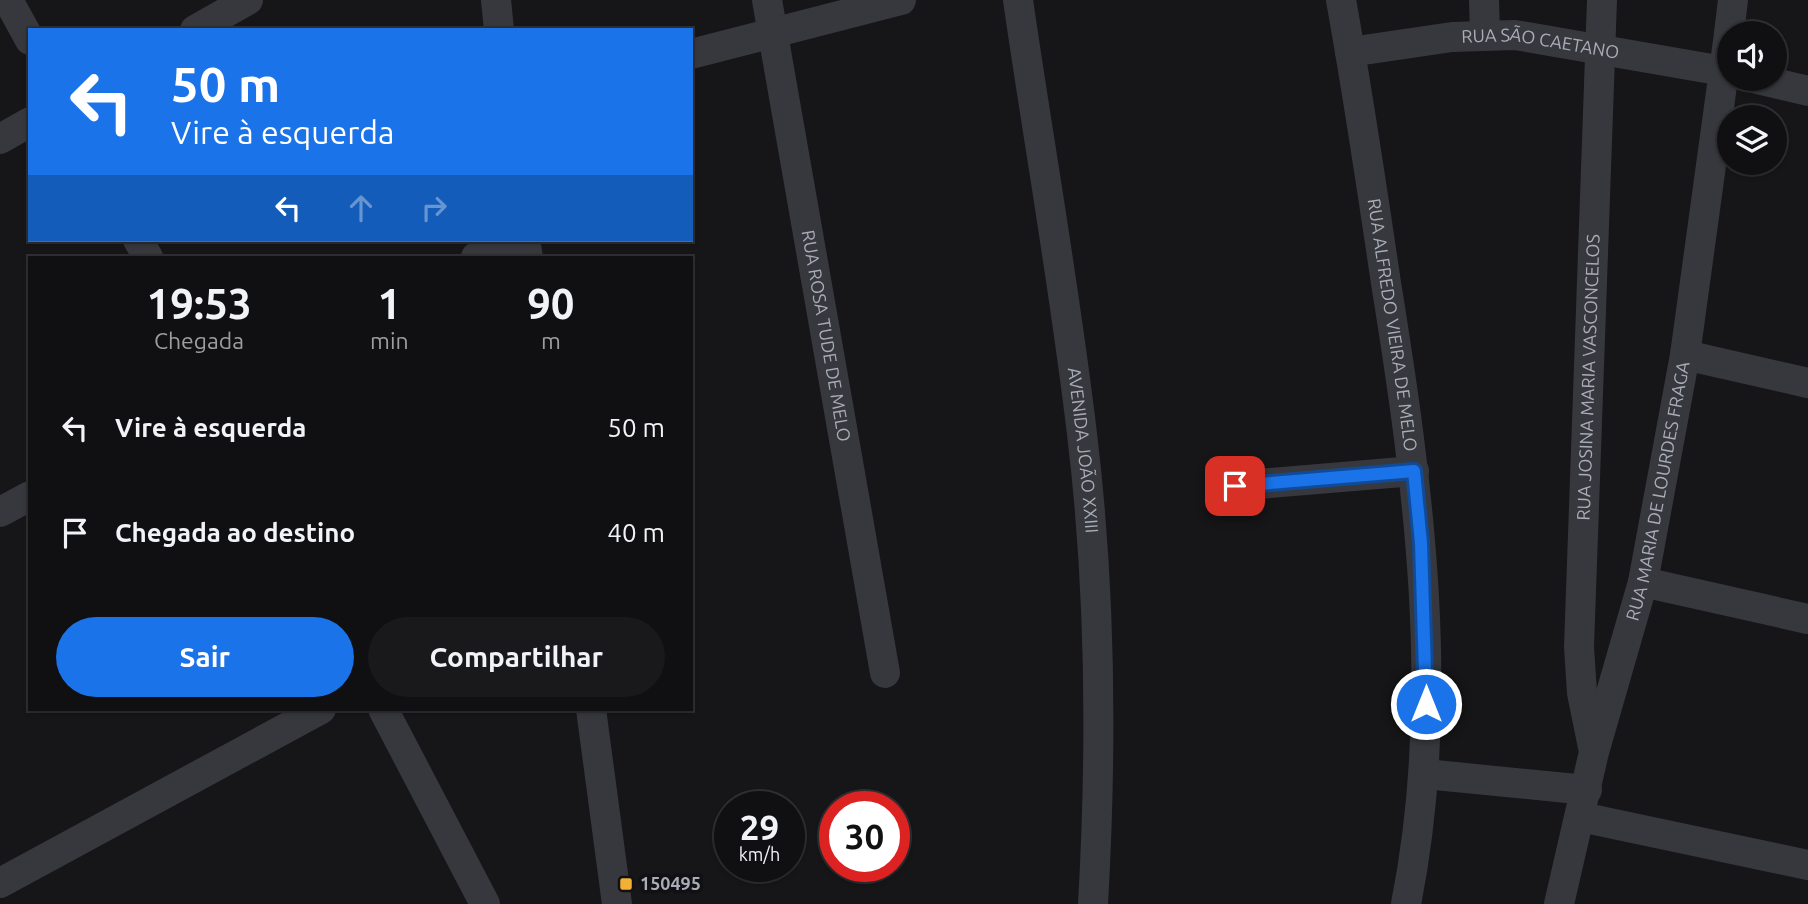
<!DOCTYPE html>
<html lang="pt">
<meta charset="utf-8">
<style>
:root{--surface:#101012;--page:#19191b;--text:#f1f3f6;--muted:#9c9d9f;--line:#303032;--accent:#1a73e8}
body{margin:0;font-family:Ubuntu,sans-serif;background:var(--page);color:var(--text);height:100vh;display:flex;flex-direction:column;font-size:26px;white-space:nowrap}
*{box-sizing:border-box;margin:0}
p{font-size:23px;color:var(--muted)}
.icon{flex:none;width:38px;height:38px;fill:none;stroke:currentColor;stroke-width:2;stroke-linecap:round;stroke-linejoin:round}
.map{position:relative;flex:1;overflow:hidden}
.sheet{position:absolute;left:28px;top:256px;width:665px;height:455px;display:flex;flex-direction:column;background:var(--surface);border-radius:0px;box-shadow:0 2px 5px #0004,0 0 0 2px var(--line)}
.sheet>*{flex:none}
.banner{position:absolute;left:28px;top:28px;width:665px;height:214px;border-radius:0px;box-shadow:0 2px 5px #0004,0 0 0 2px var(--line);background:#1a73e8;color:#fff;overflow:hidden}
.fabs{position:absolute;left:1717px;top:21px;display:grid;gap:14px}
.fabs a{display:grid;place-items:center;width:70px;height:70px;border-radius:50%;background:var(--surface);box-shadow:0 2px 5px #0004,0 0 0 2px var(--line);font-size:35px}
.speed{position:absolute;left:714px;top:791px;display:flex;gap:14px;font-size:35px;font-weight:700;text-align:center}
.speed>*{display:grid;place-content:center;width:91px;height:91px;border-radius:50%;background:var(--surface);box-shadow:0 2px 5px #0004,0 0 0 2px var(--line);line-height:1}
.speed small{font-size:18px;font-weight:400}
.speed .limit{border:10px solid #d22;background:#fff;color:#111}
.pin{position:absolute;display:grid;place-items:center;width:60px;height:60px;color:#fff;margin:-30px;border-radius:14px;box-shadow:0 4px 10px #0006}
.me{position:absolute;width:77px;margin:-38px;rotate:0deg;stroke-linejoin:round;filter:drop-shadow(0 0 5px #0008)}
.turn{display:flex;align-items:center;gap:24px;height:147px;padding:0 28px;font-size:32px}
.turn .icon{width:91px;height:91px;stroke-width:2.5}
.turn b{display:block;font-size:49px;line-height:60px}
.lanes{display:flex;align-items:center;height:66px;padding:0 28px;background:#0003;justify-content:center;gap:35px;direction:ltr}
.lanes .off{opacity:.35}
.eta{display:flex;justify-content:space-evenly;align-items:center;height:119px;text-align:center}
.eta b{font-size:42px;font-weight:700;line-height:49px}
.action{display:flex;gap:14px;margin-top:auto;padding:14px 28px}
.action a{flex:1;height:80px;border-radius:42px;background:var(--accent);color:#fff;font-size:28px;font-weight:700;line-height:80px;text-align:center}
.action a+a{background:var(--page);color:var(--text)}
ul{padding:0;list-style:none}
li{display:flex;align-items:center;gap:21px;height:105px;padding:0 28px}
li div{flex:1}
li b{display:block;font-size:26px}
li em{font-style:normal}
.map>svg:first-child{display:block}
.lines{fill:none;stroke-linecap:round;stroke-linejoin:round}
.minor{stroke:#37383d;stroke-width:30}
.route-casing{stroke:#114b97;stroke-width:18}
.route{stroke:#1a73e8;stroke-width:12}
.poi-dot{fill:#f2b134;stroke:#111113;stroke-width:2.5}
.labels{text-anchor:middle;stroke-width:7;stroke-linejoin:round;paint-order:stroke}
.street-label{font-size:18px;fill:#a8adb8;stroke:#111113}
.poi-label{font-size:18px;font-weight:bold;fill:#a8adb8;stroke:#111113;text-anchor:start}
</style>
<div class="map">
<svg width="1808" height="904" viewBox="0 0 1808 904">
<rect width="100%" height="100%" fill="#161618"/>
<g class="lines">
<g class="minor">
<path d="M 8,0 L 30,40"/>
<path d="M 496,0 L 499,30"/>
<path id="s1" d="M 767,0 L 885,673"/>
<path id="s2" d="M 1018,0 C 1039,145 1065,289 1082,434 C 1101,590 1102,747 1093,904"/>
<path id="s3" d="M 1341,0 C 1358,94 1372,188 1386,283 C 1419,487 1447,698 1406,904"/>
<path d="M 1484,0 L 1485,34"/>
<path d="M 195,30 L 248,0"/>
<path d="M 1729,33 L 1733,0"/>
<path id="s4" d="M 1350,52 L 1452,37 L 1515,35 L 1729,72"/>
<path d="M 691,54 L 901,0"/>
<path d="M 1757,79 L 1808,91"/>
<path d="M 0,139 L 30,122"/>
<path d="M 138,240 L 148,257"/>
<path d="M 525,240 L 528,257"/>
<path d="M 476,257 L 509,240"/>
<path d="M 1685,355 L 1808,383"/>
<path d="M 1235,486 L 1414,471"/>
<path d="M 0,512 L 30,496"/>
<path d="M 1643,582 L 1808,619"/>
<path d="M 383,709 L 485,904"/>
<path d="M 591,709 L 617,904"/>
<path id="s5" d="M 1593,747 L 1582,693 L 1579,647 L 1602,0"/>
<path d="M 1425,774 L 1587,790"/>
<path d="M 1581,817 L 1808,865"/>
<path d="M 0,883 L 321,709"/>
<path id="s6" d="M 1559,904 L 1594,752 L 1643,582 L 1685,355 L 1729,34"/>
</g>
</g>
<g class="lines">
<g class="route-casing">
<path id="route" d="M 1235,486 L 1414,471 L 1421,543 L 1426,704"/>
</g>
<use href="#route" class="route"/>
</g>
<rect class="poi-dot" x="619" y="877" width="14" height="14" rx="3.5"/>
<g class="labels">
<g class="street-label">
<text dy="6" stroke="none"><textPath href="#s4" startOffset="192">RUA SÃO CAETANO</textPath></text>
<text dy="6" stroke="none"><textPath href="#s3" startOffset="329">RUA ALFREDO VIEIRA DE MELO</textPath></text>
<text dy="6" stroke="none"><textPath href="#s1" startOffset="341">RUA ROSA TUDE DE MELO</textPath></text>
<text dy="6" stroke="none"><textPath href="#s5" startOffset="371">RUA JOSINA MARIA VASCONCELOS</textPath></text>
<text dy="6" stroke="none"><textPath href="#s2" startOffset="455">AVENIDA JOÃO XXIII</textPath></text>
<text dy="6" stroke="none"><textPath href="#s6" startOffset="425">RUA MARIA DE LOURDES FRAGA</textPath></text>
</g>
<g class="poi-label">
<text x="640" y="890">150495</text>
</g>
</g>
</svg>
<div class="fabs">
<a><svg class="icon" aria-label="sound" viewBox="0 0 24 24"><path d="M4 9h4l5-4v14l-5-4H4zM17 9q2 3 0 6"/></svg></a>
<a><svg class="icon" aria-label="layers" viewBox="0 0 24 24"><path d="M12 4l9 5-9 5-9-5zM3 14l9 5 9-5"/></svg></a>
</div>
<div class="speed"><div>29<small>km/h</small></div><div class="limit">30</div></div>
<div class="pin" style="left:1235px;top:486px;background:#d93025"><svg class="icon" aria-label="arrive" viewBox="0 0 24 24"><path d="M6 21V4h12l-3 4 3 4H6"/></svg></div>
<svg class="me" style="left:1426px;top:704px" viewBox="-20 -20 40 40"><circle r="17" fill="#1a73e8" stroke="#fff" stroke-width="3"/><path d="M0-11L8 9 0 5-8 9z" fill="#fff"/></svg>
<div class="banner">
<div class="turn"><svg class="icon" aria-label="left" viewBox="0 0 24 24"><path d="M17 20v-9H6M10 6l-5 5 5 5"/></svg><div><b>50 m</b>Vire à esquerda</div></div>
<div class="lanes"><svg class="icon" aria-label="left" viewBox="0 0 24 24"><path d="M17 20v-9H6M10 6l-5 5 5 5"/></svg><svg class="icon off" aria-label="ahead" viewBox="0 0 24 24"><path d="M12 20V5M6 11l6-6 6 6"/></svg><svg class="icon off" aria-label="right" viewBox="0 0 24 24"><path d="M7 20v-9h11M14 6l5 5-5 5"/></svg></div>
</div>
<section class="sheet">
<div class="eta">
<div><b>19:53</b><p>Chegada</p></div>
<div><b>1</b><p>min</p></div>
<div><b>90</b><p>m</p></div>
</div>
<ul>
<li><svg class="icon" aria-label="left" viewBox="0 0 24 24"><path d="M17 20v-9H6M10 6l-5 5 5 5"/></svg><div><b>Vire à esquerda</b></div><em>50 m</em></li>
<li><svg class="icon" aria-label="arrive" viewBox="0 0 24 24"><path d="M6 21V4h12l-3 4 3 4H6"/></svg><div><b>Chegada ao destino</b></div><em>40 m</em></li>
</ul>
<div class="action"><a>Sair</a><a>Compartilhar</a></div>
</section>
</div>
